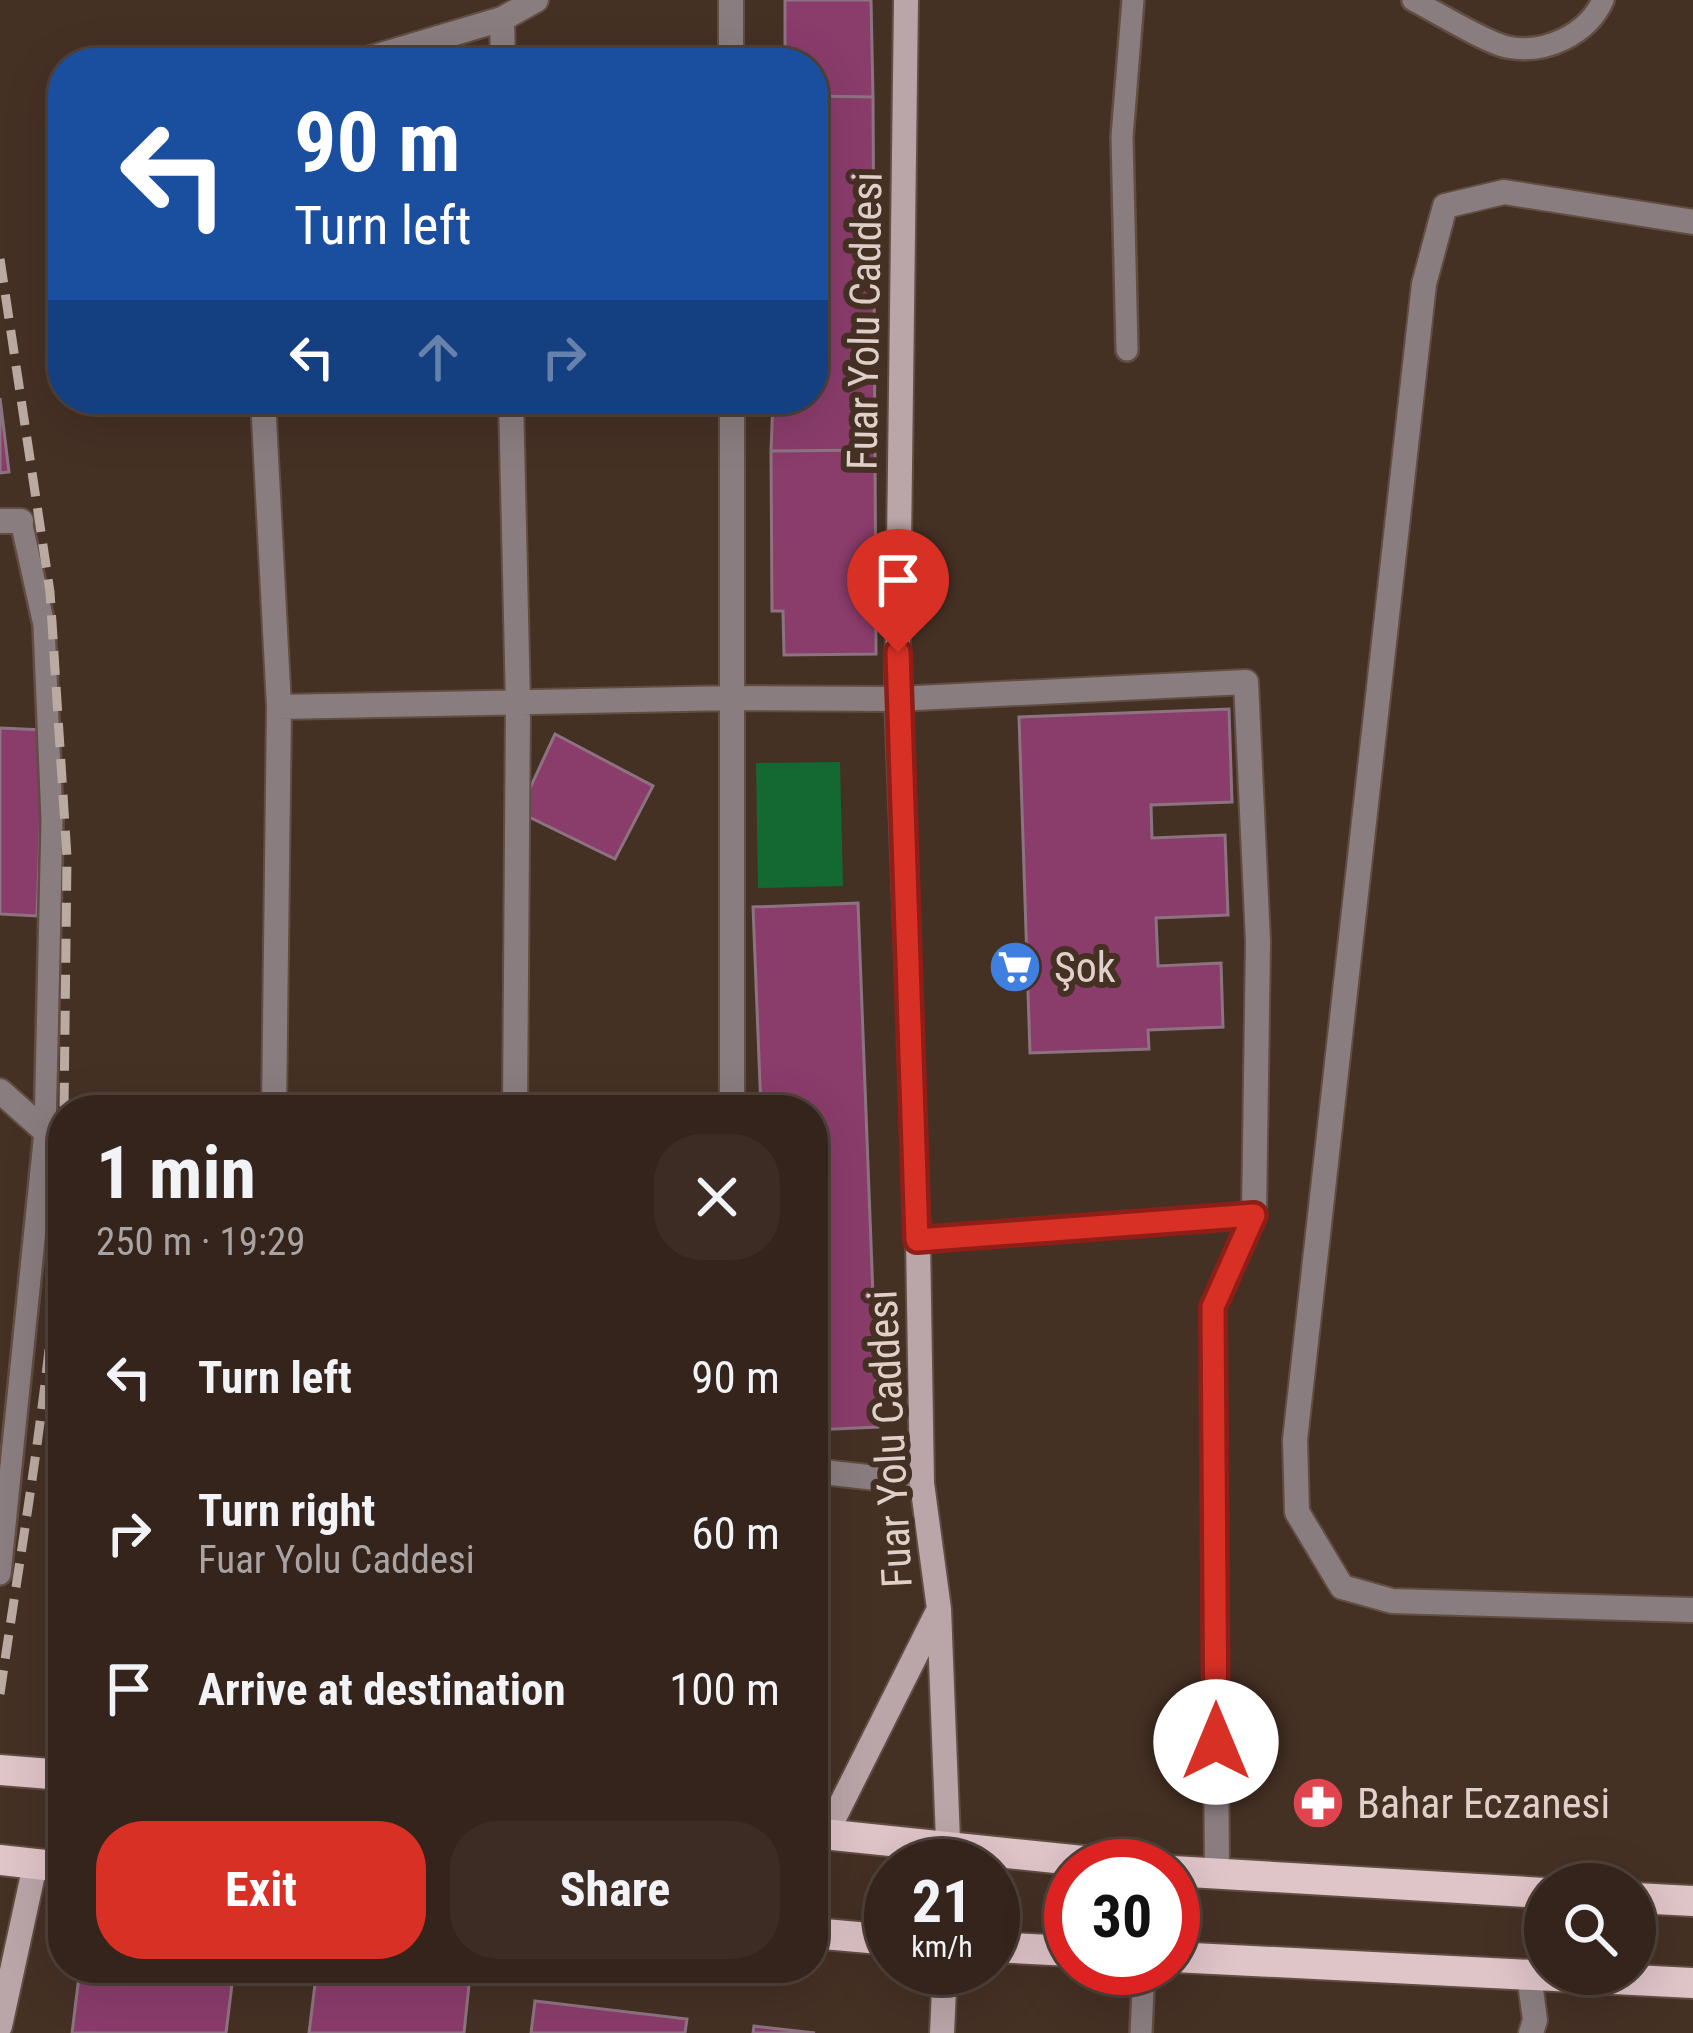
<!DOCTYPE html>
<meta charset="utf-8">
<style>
:root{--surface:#34241b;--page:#3c2c24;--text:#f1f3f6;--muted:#a9a4a3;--line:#4e413a;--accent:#d93025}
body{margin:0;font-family:"Roboto Condensed",sans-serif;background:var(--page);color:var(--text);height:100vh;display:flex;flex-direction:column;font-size:45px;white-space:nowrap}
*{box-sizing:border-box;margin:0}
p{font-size:39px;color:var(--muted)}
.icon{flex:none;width:66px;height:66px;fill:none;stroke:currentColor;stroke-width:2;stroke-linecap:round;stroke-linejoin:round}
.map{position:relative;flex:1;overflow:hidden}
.side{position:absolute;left:48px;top:1095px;width:780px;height:888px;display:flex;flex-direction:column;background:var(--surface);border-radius:48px;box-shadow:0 12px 48px #0002,0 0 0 3px var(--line)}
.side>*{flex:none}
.hud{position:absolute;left:48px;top:48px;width:780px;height:366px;border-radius:48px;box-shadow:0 12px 48px #0002,0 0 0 3px var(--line);background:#1a4fa0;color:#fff;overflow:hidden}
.fabs{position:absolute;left:1524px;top:1863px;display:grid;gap:24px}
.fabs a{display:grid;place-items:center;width:132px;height:132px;border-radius:50%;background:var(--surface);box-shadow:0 12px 48px #0002,0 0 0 3px var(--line);font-size:60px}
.speed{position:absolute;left:864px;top:1839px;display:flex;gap:24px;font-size:60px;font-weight:700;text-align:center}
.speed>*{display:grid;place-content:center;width:156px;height:156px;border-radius:50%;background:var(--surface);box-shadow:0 12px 48px #0002,0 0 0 3px var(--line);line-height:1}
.speed small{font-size:30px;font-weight:400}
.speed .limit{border:18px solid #d22;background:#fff;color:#111}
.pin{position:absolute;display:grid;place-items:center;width:102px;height:102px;color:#fff;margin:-123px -51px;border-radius:50% 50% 50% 0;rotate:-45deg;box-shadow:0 0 12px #0007}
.pin .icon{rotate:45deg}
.me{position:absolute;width:132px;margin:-66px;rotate:0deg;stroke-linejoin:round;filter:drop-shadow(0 0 9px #0008)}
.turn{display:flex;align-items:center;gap:42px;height:252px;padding:0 48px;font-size:54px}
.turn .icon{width:156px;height:156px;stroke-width:2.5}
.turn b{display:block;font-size:84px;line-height:102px}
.lanes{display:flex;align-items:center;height:114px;padding:0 48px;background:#0003;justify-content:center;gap:60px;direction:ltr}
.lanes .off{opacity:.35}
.round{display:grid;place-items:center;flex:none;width:126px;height:126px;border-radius:48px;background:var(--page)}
.overview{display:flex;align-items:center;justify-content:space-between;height:204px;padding:0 48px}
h1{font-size:72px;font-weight:700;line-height:90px}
.primary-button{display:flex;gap:24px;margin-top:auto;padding:24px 48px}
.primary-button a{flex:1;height:138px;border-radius:48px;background:var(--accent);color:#fff;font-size:48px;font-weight:700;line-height:138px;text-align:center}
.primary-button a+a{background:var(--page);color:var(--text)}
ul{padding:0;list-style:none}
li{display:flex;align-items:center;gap:36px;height:156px;padding:0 48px}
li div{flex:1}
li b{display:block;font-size:45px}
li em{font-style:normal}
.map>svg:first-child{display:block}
.green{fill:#136931}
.building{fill:#8a3c6b;stroke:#8d7381;stroke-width:3}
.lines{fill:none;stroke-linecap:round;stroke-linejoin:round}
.lane-casing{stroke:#614d42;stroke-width:26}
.street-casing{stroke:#614d42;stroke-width:28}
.secondary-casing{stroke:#614d42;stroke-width:28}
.primary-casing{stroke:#614d42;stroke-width:34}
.lane{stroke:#8a7d7f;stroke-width:21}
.street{stroke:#8a7d7f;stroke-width:24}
.secondary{stroke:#baa5a8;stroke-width:24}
.primary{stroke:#dfc4c8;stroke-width:30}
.rail{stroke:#baaaa2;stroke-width:9;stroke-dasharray:24 12;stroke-linecap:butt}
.route-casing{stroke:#8d1f18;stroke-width:30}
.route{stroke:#d93025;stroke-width:21}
.labels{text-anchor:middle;stroke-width:12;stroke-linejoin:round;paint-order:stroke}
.street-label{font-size:42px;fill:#dfd1ca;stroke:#453024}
.poi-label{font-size:42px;fill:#dfd1ca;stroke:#453024;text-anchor:start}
</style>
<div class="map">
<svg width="1693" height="2033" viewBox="0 0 1693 2033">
<rect width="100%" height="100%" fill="#453024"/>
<path class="green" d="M 840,762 L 843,886 L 758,888 L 756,763 Z"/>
<path class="building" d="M 785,0 L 871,0 L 873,97 L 813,96 L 813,63 L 785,63 Z
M 813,96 L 873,97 L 875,450 L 771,451 L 773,399 L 813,399 Z
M 0,398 L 9,472 L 0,473 Z
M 875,450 L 876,654 L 784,655 L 783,611 L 772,611 L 771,451 Z
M 1229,709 L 1232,802 L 1151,805 L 1152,838 L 1225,835 L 1228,915 L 1156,918 L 1158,966 L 1221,963 L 1223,1027 L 1148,1030 L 1149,1049 L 1030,1053 L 1019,717 Z
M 0,728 L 44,730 L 37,916 L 0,914 Z
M 555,734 L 653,786 L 615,859 L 519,812 Z
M 858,903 L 878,1427 L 813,1430 L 813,1110 L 761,1110 L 753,907 Z
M 80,1968 L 234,1968 L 226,2033 L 72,2033 Z
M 317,1968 L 469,1985 L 464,2033 L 309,2033 Z
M 535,2001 L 687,2019 L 685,2033 L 531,2033 Z
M 754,2026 L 815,2033 L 753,2033 Z"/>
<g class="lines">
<g class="lane-casing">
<path id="lane" d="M 1413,0 C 1436,12 1485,42 1507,47 C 1545,55 1588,34 1603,0
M 1127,350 L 1122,137 L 1133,0
M 0,1574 L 45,1131 L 52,820 L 44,625 L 21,521
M 1141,2033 L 1144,1968"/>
</g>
<g class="street-casing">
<path id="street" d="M 731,0 L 731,63
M 502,19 L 503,63
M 354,63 L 502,19 L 536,0
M 1693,222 L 1504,192 L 1445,206 L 1424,284 L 1295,1440 L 1297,1512 L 1342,1587 L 1392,1601 L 1693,1610
M 263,399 L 279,707 L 274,1110
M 511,399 L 518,703 L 515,1110
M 0,521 L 21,521
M 279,707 L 733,698 L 897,699 L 1246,682 L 1258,941 L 1254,1215 L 1213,1307 L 1217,1876
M 0,1091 L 45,1131
M 732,1110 L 732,399
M 918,1240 L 1254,1215
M 813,1471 L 922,1483
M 1529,1975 L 1535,2020 L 1531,2033"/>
</g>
<g class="secondary-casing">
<path id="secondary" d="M 906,0 L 897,699 L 918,1240 L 922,1483 L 939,1609 L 949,1866
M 826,1834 L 938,1611
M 0,2026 L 35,1865
M 942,2033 L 945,1968"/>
</g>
<g class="primary-casing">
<path id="primary" d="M 0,1770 L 63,1775
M 813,1833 L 1132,1866
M 0,1860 L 63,1867
M 1173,1871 L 1545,1893
M 1635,1898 L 1693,1901
M 813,1933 L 891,1940
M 993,1947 L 1071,1951
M 1173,1957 L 1693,1983"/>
</g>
<use href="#lane" class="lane"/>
<use href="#street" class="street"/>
<use href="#secondary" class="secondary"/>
<use href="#primary" class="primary"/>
<path class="rail" d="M 0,259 L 50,592 L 67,857 L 64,1110
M 0,1694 C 26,1514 60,1330 63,1148"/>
</g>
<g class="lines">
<g class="route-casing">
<path id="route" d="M 898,652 L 917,1240 L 1254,1215 L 1213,1307 L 1216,1742"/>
</g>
<use href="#route" class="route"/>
</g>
<defs>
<g id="supermarket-disc" transform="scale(2.7)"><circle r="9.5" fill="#3f7fe0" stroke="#453024"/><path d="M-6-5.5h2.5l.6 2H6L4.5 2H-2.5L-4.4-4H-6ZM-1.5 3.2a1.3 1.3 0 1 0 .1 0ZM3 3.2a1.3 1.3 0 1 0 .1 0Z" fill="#fff"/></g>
<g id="pharmacy-disc" transform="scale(2.7)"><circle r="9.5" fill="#e0444e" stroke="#453024"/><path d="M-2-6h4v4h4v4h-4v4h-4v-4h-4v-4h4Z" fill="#fff"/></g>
</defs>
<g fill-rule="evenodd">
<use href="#supermarket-disc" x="1015" y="967"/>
<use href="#pharmacy-disc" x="1318" y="1803"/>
</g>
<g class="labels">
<g class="street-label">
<text transform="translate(864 321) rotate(-89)" y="15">Fuar Yolu Caddesi</text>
<text transform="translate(889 1439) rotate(-93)" y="15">Fuar Yolu Caddesi</text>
</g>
<g class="poi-label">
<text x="1054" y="982">Şok</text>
<text x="1357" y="1818">Bahar Eczanesi</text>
</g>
</g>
</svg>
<div class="fabs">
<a><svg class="icon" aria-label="search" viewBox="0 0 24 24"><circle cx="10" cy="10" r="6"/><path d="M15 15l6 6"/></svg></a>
</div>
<div class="speed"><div>21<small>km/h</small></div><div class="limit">30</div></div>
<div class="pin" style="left:898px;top:652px;background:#d93025"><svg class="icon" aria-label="arrive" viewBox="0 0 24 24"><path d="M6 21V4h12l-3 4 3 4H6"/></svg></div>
<svg class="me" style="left:1216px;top:1742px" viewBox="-20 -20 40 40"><circle r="19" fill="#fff"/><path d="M0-13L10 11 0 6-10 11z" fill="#d93025"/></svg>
<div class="hud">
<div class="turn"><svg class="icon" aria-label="left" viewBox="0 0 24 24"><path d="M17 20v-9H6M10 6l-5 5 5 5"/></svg><div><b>90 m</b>Turn left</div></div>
<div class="lanes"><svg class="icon" aria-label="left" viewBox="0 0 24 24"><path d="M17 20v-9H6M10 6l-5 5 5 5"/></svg><svg class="icon off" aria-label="ahead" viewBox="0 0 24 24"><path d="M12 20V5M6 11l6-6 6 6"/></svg><svg class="icon off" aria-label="right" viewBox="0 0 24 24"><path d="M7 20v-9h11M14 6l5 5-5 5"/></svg></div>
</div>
<section class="side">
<div class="overview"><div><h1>1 min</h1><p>250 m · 19:29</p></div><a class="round"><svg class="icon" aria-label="close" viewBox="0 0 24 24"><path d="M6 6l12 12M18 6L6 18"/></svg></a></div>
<ul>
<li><svg class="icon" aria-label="left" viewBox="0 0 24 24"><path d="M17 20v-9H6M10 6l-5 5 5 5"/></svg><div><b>Turn left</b></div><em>90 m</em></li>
<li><svg class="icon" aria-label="right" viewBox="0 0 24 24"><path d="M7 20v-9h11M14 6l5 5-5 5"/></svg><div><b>Turn right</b><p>Fuar Yolu Caddesi</p></div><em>60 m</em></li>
<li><svg class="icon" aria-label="arrive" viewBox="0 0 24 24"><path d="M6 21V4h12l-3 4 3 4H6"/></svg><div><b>Arrive at destination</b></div><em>100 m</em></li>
</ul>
<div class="primary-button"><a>Exit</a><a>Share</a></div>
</section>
</div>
